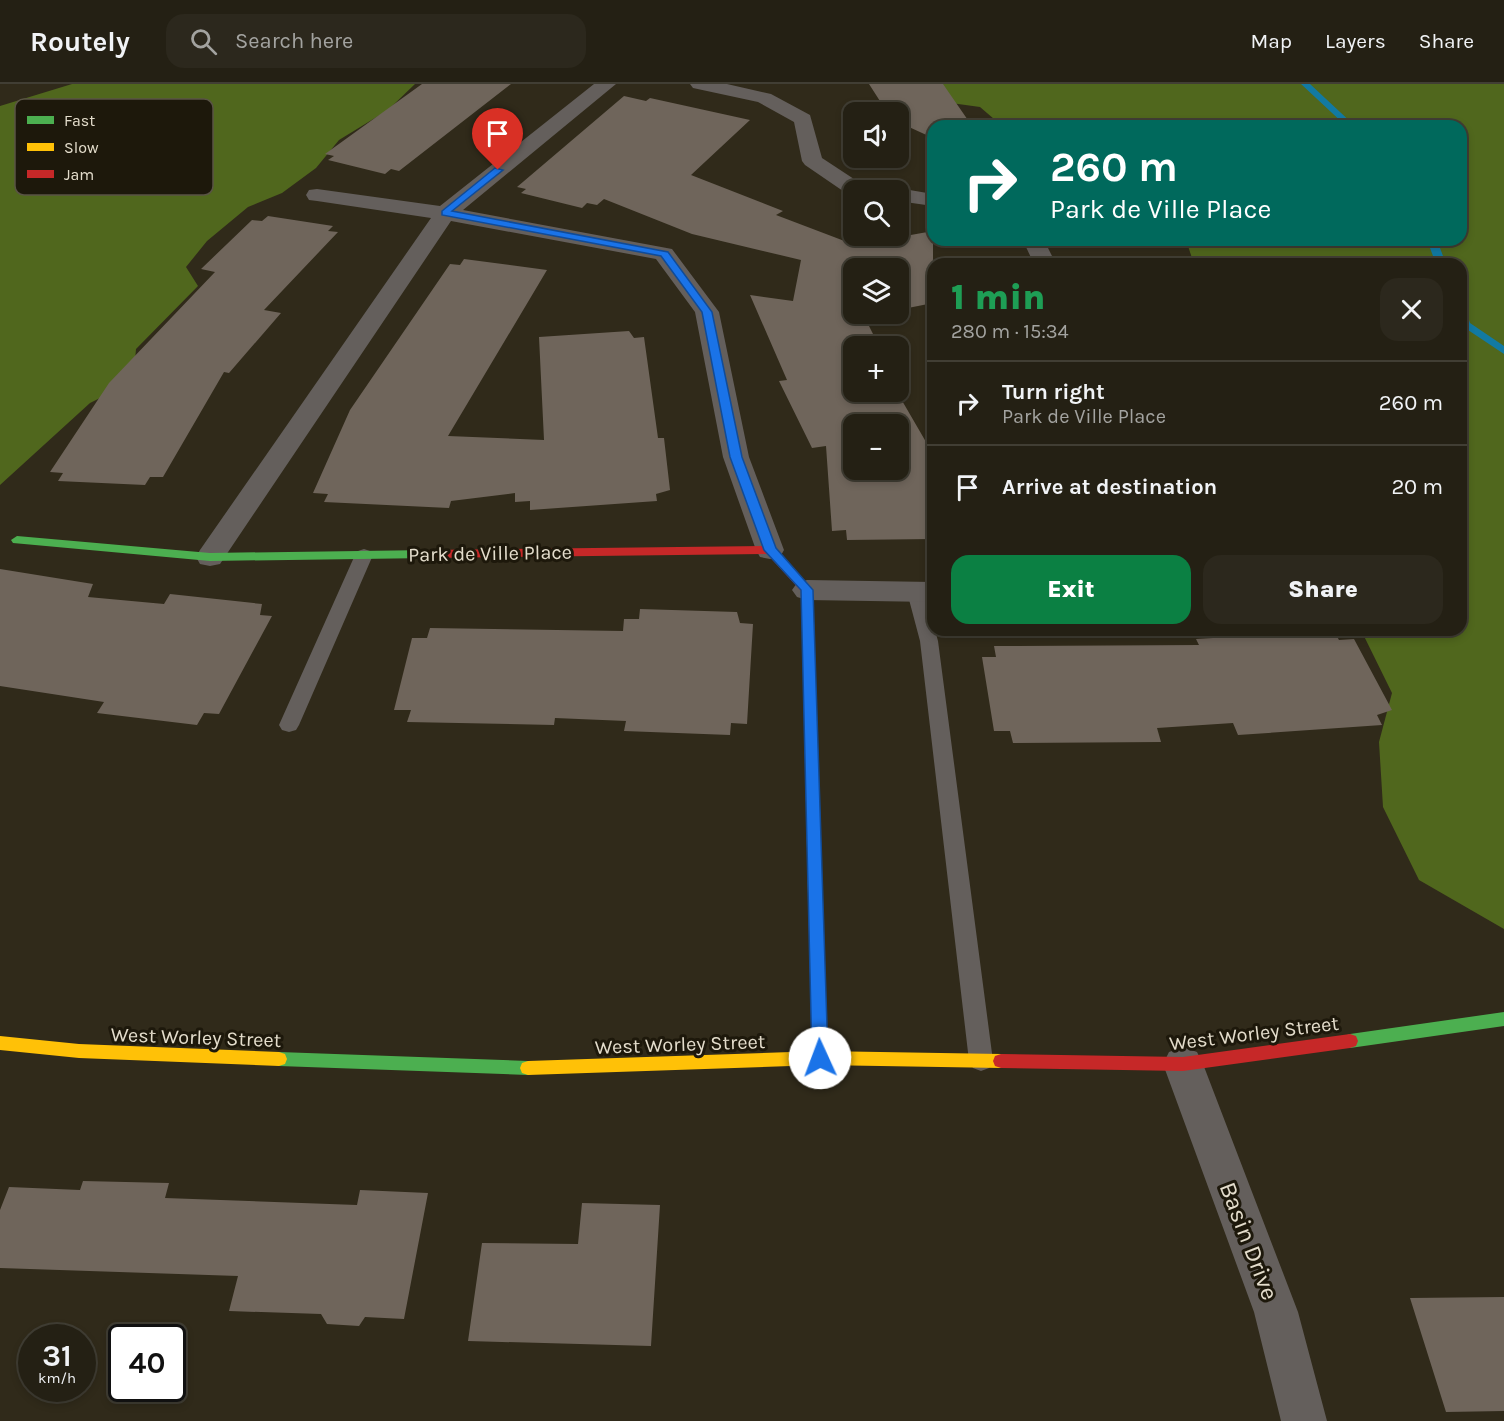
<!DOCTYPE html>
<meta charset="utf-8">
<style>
:root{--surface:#242014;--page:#2c281d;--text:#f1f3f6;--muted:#a3a3a0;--line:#413e34;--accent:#0b8043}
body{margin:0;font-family:Karla,sans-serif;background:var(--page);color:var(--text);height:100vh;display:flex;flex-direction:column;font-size:22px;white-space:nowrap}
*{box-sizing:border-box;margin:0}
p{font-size:20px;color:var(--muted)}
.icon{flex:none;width:33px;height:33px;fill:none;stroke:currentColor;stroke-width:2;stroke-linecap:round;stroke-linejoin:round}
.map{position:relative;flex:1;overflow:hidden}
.sheet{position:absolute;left:927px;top:174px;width:540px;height:378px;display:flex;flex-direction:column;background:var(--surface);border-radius:18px;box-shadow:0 3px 9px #0003,0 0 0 2px var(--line)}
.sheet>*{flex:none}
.banner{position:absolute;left:927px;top:36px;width:540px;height:126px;border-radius:18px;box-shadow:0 3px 9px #0003,0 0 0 2px var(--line);background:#00695c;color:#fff;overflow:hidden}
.fabs{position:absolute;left:843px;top:18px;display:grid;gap:12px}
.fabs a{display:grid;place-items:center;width:66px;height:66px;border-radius:12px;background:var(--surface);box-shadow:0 3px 9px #0003,0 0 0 2px var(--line);font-size:30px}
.speed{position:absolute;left:18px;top:1240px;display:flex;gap:12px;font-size:30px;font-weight:700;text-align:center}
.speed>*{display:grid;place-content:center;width:78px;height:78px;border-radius:50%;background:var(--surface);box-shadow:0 3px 9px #0003,0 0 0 2px var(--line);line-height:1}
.speed small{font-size:15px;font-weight:400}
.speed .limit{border:3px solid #111;border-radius:9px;background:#fff;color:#111}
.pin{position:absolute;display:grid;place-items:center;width:51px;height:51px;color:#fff;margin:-62px -26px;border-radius:50% 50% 50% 0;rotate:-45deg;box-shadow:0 0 6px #0007}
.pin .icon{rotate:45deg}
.me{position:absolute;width:66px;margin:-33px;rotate:358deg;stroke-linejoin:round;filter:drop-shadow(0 0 4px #0008)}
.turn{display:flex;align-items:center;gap:21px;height:126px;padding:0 24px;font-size:27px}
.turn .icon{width:78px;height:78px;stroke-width:2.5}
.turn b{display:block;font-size:42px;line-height:51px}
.round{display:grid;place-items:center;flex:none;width:63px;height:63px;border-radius:18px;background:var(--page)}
.headline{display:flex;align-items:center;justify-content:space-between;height:102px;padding:0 24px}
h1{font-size:36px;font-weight:800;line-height:45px;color:#1e9e55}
.action{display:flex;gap:12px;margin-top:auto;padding:12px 24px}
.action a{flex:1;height:69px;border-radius:18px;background:var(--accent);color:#fff;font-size:24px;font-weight:800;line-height:69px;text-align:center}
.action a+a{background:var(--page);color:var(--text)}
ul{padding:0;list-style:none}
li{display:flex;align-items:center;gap:18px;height:84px;padding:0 24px;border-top:2px solid var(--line)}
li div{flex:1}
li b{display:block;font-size:22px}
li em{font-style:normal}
header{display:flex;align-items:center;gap:36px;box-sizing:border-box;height:84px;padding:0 30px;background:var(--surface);border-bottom:2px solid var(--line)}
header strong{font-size:28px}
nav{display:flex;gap:33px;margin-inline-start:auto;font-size:21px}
.search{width:420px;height:54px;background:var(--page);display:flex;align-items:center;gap:15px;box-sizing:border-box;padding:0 21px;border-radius:18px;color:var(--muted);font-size:22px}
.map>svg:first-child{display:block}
.forest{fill:#50671d}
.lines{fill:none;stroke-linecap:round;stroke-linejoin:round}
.stream{fill:#127aa2;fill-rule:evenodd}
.building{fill:#6f655b;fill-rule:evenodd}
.lane{fill:#645f5c;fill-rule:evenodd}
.street{fill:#645f5c;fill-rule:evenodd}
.fast{fill:#4caf50;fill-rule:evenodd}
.slow{fill:#ffc107;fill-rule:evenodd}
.jam{fill:#c62828;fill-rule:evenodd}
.route{fill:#1a73e8;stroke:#114b97;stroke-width:1.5}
.labels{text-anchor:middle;stroke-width:6;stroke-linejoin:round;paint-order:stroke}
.street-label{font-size:20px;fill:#e4ddcc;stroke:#1d180b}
.near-street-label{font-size:24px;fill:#e4ddcc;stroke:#1d180b}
.key{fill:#1d180b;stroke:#595345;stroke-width:1.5}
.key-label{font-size:16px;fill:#e4ddcc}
</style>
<header>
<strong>Routely</strong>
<div class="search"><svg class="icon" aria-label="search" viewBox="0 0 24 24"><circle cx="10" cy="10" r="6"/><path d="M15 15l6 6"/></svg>Search here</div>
<nav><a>Map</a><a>Layers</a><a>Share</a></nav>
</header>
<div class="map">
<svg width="1504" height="1337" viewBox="0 0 1504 1337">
<rect width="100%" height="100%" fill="#302a1a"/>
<path class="forest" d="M 72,0 L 415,0 L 388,26 L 339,56 L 316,84 L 282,109 L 248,123 L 207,157 L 186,183 L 198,202 L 136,265 L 134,288 L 116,306 L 90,319 L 0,401 L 0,22 Z
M 906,0 L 1504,0 L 1504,845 L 1419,796 L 1383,723 L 1379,658 L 1392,609 L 1361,546 L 1461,546 L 1461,180 L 1194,180 L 1186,156 L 1461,156 L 1461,42 L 992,42 L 994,35 L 980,23 L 951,19 Z"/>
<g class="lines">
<path class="stream" d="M 1301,0 L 1310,0 L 1355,42 L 1346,42 Z
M 1427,156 L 1437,156 L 1446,180 L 1436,180 Z
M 1461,224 L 1466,227 L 1470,239 L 1504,262 L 1504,270 L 1462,242 Z"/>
</g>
<path class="building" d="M 422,0 L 511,0 L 399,87 L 391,85 L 385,90 L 328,76 L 334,72 L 325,70 Z
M 869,0 L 943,0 L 972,42 L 933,42 L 933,54 L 898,38 L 898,28 L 887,28 Z
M 624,12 L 646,17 L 650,14 L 750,36 L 691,91 L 783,127 L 776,131 L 855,161 L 933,147 L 933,219 L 898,226 L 898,184 L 854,184 L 854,230 L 880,230 L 864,232 L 873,250 L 865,251 L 872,262 L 854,262 L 854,308 L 897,308 L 933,370 L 933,455 L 847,456 L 846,446 L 832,447 L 826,362 L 812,364 L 779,297 L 787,296 L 750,211 L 793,217 L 801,176 L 692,150 L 604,115 L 597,121 L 587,119 L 582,124 L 521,109 L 526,105 L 517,103 ZM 854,340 L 898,340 L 898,386 L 854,386 Z
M 268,132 L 333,142 L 328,147 L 338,148 L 264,226 L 281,229 L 229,289 L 224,288 L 163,393 L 150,393 L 145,401 L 58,397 L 63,389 L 50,388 L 109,299 L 215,188 L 201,185 L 252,136 L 262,137 Z
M 464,175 L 547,186 L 448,352 L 544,356 L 539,253 L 629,247 L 634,254 L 644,253 L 658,354 L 664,354 L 670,406 L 656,410 L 657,417 L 530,426 L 530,417 L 515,418 L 515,409 L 451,417 L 449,424 L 324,418 L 328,410 L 313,409 L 350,326 L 450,180 L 460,181 Z
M 0,485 L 93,500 L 88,513 L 164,520 L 170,510 L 262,520 L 260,531 L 272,532 L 219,630 L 204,629 L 197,641 L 97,629 L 104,618 L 0,602 Z
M 640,525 L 737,528 L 740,539 L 753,540 L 747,640 L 731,639 L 730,651 L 624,647 L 626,637 L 555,634 L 554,641 L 407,638 L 411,626 L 394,626 L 412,554 L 427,554 L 430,544 L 623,547 L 624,535 L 639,535 Z
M 1334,547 L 1339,556 L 1354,555 L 1392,626 L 1377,631 L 1382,641 L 1238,651 L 1233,639 L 1157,644 L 1161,658 L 1013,659 L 1010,647 L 994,647 L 982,573 L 996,573 L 994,562 L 1199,561 L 1196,555 Z
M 83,1097 L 169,1099 L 165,1114 L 357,1121 L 360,1106 L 428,1109 L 404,1235 L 365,1233 L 359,1242 L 327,1240 L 321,1230 L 229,1227 L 238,1192 L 0,1184 L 0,1126 L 9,1103 L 80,1106 Z
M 582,1119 L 660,1121 L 651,1262 L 468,1257 L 482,1159 L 578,1160 Z
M 1504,1213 L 1504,1327 L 1446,1328 L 1410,1214 Z"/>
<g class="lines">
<path class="lane" d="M 364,465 L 370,467 L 373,471 L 299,641 L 296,646 L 289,648 L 282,646 L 279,641 L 355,471 L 358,467 Z
M 916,502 L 922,504 L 925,508 L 933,546 L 935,546 L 938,557 L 993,977 L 989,984 L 981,987 L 973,984 L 969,977 L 920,557 L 907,508 L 910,504 Z"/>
<path class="street" d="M 594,0 L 616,0 L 463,126 L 672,165 L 719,228 L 749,373 L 784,466 L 780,473 L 770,475 L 760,473 L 756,466 L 723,373 L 695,228 L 656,175 L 451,137 L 220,480 L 210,482 L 200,480 L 196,473 L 200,466 L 431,134 L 317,117 L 309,116 L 306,111 L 309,106 L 317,105 L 440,122 Z
M 690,0 L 727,0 L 771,10 L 810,31 L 822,74 L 857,97 L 884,101 L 887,106 L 854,106 L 854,109 L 843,107 L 805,81 L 802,77 L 794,38 L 758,18 L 693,4 Z
M 898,104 L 933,110 L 933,122 L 898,117 L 898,106 L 890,106 Z
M 1018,156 L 1044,156 L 1056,180 L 1034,180 L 1026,163 Z
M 807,496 L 933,498 L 933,518 L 807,516 L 797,513 L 792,506 L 797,499 Z
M 1183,963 L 1197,968 L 1203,980 L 1298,1228 L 1327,1337 L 1281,1337 L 1254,1228 L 1163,980 L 1169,968 Z"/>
<path class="fast" d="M 17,452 L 210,469 L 429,466 L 435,470 L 429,474 L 210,477 L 13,459 L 11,456 Z
M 1504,928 L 1504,942 L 1350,964 L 1344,962 L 1342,957 L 1344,952 L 1350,950 Z
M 279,968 L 528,977 L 534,979 L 536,984 L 534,989 L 528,991 L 279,982 L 273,980 L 271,975 L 273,970 Z"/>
<path class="slow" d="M 808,535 L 814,539 L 822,809 L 820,813 L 815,815 L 810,813 L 808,809 L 802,539 Z
M 0,952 L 79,960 L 279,968 L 285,970 L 287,975 L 285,980 L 279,982 L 79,974 L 0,966 Z
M 820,967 L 1001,970 L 1007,972 L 1009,977 L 1007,982 L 1001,984 L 820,981 L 528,991 L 522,989 L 520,984 L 522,979 L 528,977 Z"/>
<path class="jam" d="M 770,462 L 774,463 L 813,506 L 814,539 L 812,542 L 804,542 L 802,539 L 801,507 L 767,470 L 429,474 L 423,470 L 429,466 Z
M 815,803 L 820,805 L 822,809 L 828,974 L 826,979 L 820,981 L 814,979 L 812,974 L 808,809 L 810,805 Z
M 1350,950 L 1356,952 L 1358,957 L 1356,962 L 1350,964 L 1183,987 L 1001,984 L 995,982 L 993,977 L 995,972 L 1001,970 L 1183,973 Z"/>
</g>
<path class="route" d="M 495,84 L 503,86 L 452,127 L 668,168 L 712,228 L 742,373 L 776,464 L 813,506 L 828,974 L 826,979 L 820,981 L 815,979 L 812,974 L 801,506 L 764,466 L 730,373 L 702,228 L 661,172 L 442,131 L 442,127 Z"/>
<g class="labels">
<g class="street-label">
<text transform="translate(490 469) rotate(-1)" y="7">Park de Ville Place</text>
<text transform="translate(1254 949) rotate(-7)" y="7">West Worley Street</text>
<text transform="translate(196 953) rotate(2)" y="7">West Worley Street</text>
<text transform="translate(680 960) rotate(-2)" y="7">West Worley Street</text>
</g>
<g class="near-street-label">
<text transform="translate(1249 1157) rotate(69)" y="8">Basin Drive</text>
</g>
</g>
<rect x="15" y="15" width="198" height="96" rx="9" class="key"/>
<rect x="27" y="32" width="27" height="8" fill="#4caf50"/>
<rect x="27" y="59" width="27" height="8" fill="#ffc107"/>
<rect x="27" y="86" width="27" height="8" fill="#c62828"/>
<g class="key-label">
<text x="64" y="42">Fast</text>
<text x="64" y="69">Slow</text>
<text x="64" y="96">Jam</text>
</g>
</svg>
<div class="fabs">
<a><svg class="icon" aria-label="sound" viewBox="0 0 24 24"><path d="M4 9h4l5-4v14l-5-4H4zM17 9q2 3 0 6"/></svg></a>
<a><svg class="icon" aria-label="search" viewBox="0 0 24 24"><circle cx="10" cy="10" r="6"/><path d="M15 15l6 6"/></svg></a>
<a><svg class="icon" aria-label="layers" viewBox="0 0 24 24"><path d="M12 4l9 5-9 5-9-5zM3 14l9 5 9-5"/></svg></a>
<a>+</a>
<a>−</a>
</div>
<div class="speed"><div>31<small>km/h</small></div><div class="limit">40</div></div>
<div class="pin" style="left:498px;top:86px;background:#d93025"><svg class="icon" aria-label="arrive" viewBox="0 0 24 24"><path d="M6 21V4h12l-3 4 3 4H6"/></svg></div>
<svg class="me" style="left:820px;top:974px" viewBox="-20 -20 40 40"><circle r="19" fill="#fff"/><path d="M0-13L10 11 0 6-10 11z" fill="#1a73e8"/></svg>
<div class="banner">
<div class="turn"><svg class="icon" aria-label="right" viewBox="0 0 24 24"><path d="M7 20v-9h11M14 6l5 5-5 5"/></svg><div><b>260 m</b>Park de Ville Place</div></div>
</div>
<section class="sheet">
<div class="headline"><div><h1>1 min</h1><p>280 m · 15:34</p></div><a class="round"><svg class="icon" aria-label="close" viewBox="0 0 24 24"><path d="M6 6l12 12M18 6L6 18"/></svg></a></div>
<ul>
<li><svg class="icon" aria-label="right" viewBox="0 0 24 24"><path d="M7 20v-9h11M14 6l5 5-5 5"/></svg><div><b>Turn right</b><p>Park de Ville Place</p></div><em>260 m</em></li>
<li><svg class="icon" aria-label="arrive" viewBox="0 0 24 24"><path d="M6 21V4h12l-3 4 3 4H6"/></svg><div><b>Arrive at destination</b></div><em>20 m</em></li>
</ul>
<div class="action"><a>Exit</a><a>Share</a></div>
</section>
</div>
